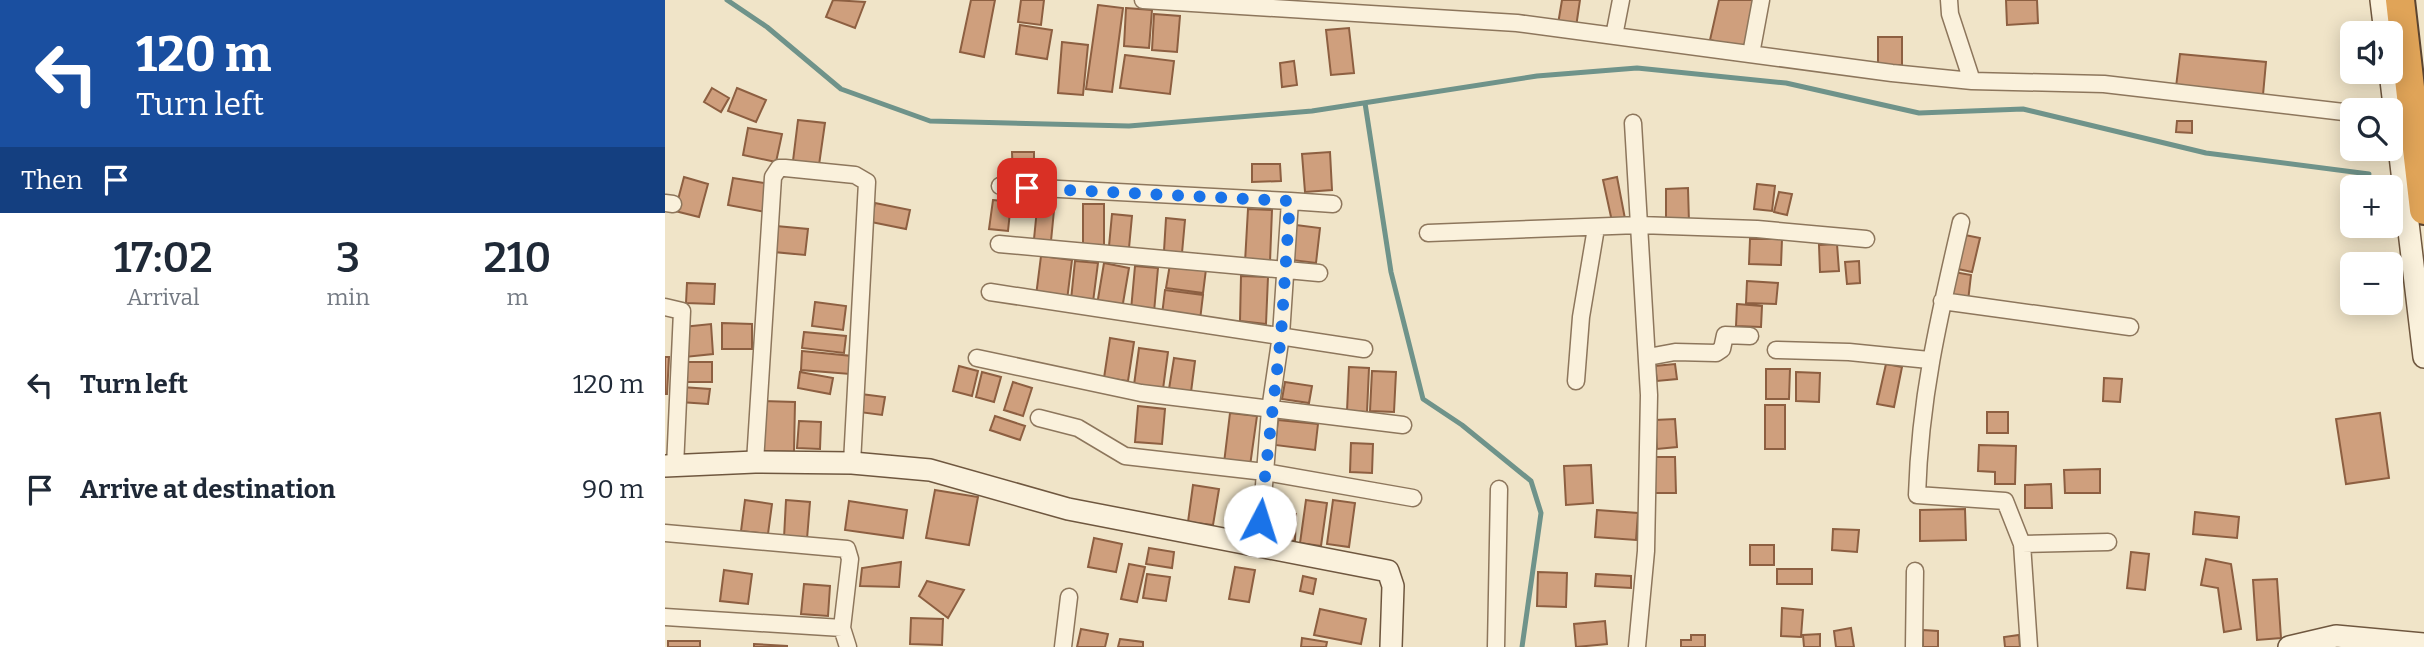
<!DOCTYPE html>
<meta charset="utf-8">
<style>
:root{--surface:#fff;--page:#f2f2f3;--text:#1f2937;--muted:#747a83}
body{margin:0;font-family:Bitter,serif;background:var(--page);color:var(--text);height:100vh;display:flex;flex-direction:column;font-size:26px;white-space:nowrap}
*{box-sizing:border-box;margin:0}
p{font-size:23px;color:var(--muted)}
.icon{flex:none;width:38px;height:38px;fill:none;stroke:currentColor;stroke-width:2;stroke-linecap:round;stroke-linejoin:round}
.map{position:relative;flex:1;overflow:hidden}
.sheet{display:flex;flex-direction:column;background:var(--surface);width:665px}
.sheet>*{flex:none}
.hud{background:#1a4fa0;color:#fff;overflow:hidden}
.fabs{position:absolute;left:1675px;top:21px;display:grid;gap:14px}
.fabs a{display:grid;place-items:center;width:63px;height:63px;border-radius:10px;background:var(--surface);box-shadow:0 4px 18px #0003;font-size:35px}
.pin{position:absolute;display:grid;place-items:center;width:60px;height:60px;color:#fff;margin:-30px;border-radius:14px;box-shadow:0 4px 10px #0006}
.me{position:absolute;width:77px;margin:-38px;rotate:5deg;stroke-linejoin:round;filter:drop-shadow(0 0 5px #0008)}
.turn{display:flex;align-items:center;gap:24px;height:147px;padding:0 21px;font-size:32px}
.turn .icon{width:91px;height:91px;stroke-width:2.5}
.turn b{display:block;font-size:49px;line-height:60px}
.then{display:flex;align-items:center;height:66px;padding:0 21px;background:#0003;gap:14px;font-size:26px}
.eta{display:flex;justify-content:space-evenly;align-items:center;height:119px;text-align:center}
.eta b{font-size:42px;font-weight:600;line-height:49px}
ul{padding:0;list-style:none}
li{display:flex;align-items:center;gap:21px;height:105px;padding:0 21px}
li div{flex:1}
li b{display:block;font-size:26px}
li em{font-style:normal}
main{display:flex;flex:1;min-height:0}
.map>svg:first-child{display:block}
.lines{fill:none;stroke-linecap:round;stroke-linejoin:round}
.stream{stroke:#6f938a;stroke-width:5}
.building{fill:#cf9f7d;stroke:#8d5f41;stroke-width:2}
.street-casing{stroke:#8d765c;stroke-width:19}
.secondary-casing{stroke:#6f573f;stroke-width:24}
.highway-casing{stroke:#5b4430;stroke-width:32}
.street{stroke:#faf1dc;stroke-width:16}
.secondary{stroke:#faf1dc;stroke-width:21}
.highway{stroke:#e0a458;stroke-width:28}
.route{stroke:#1a73e8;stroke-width:12;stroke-dasharray:0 21.6}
</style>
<main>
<section class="sheet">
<div class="hud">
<div class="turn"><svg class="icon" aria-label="left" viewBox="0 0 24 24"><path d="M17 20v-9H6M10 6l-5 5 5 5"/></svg><div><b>120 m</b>Turn left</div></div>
<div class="then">Then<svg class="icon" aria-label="arrive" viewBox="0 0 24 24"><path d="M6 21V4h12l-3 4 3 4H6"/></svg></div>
</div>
<div class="eta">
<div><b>17:02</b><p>Arrival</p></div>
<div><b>3</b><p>min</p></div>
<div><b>210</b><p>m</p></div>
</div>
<ul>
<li><svg class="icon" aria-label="left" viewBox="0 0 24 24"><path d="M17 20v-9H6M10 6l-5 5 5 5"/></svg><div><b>Turn left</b></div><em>120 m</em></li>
<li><svg class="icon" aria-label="arrive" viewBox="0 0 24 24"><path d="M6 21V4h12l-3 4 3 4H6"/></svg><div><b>Arrive at destination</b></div><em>90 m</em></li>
</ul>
</section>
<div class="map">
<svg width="1759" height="647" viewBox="0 0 1759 647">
<rect width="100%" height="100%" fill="#f0e4c8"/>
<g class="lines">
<path class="stream" d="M 62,0 L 102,27 L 176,89 L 265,121 L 464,126 L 647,111 L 872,76 L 972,68 L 1121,83 L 1254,113 L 1358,109 L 1541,153 L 1704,174
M 700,103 L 726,272 L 758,399 L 797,425 L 866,481 L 876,513 L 857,647"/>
</g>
<path class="building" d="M 168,0 L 200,2 L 190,28 L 161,17 Z
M 306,0 L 330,0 L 319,57 L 295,52 Z
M 356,0 L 379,0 L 376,25 L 353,22 Z
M 897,0 L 915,0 L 911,27 L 893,24 Z
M 1054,0 L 1091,0 L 1080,48 L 1045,40 Z
M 1341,0 L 1372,0 L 1373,23 L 1342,25 Z
M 433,5 L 458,8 L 447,92 L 421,89 Z
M 461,8 L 487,10 L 484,48 L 459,46 Z
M 489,14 L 515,16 L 512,52 L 487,50 Z
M 355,25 L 387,30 L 382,59 L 351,54 Z
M 684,28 L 689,73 L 666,75 L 661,30 Z
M 1213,37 L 1237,37 L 1237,65 L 1213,65 Z
M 397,42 L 423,45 L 418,95 L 393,93 Z
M 1515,54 L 1601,62 L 1598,95 L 1511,87 Z
M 460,55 L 509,61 L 505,94 L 455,88 Z
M 629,61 L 632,85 L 617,87 L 615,63 Z
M 47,88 L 64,98 L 56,112 L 39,102 Z
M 72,88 L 101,100 L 91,122 L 63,111 Z
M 133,120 L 160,123 L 154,165 L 128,161 Z
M 1512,121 L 1527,121 L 1527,133 L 1511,132 Z
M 83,128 L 117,134 L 111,162 L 78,155 Z
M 347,152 L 369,152 L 369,183 L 348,183 Z
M 665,152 L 667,190 L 640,192 L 637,154 Z
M 587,164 L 615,164 L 616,181 L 587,182 Z
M 19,177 L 43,184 L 34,217 L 10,211 Z
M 952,177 L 961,224 L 948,226 L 938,180 Z
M 68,178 L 105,184 L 100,212 L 63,205 Z
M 1092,184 L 1110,186 L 1107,211 L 1089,209 Z
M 1023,188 L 1024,223 L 1001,224 L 1001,189 Z
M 1114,192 L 1127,194 L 1122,215 L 1109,212 Z
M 373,199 L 390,200 L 386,241 L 369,239 Z
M 328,200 L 346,202 L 343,231 L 324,229 Z
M 210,203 L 245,210 L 241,229 L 206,222 Z
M 418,204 L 439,204 L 439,247 L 418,247 Z
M 583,209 L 607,210 L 605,262 L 580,262 Z
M 447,214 L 467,216 L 464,248 L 444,246 Z
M 501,218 L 520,220 L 517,253 L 499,251 Z
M 631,225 L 655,228 L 651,263 L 627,260 Z
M 111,226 L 143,229 L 140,255 L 109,252 Z
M 1300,235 L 1315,238 L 1307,272 L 1293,269 Z
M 1085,239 L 1117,239 L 1116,265 L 1084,264 Z
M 1172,244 L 1174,271 L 1155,272 L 1154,245 Z
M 376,256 L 407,260 L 402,300 L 371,296 Z
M 410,261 L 433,263 L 428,302 L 406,300 Z
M 1194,261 L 1195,283 L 1182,284 L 1180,262 Z
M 439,263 L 464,268 L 457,309 L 432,305 Z
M 505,264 L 541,269 L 538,293 L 501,288 Z
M 470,266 L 493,268 L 489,312 L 466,310 Z
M 1289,272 L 1306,275 L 1303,301 L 1285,298 Z
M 576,276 L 603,277 L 601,324 L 575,321 Z
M 1082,281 L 1113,283 L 1111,304 L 1081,303 Z
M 22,283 L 50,284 L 49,304 L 21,303 Z
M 500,290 L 538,295 L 535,320 L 497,315 Z
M 150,302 L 181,306 L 178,330 L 147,326 Z
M 1072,304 L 1097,306 L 1096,327 L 1071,326 Z
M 57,323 L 87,324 L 87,349 L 57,349 Z
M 46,324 L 48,354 L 20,357 L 18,327 Z
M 139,332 L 181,336 L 179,353 L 137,348 Z
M 445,338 L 469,342 L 463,381 L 439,378 Z
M 474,348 L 503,352 L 498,389 L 469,385 Z
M 137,351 L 187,356 L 185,374 L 136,370 Z
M 0,357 L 4,357 L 2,394 L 0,394 Z
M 509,358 L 530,361 L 526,392 L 504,389 Z
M 18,362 L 47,362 L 47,382 L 18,382 Z
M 1010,364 L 1012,379 L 992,381 L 990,366 Z
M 1221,364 L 1237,367 L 1229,407 L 1212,404 Z
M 294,366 L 313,371 L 307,396 L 288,391 Z
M 684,367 L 704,368 L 702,412 L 682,411 Z
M 1101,369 L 1125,369 L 1124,399 L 1101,399 Z
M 707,371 L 731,372 L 729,412 L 705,411 Z
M 135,372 L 168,378 L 165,394 L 133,388 Z
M 317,372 L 336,377 L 329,402 L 311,397 Z
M 1131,372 L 1155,373 L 1154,402 L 1131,401 Z
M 1439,378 L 1457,379 L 1455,402 L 1438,401 Z
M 348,382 L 367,388 L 358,416 L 339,410 Z
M 620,382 L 647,386 L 644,403 L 617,399 Z
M 16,387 L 45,389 L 43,404 L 15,402 Z
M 196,394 L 220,397 L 217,415 L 194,412 Z
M 98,401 L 130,402 L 129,452 L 97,451 Z
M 1100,405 L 1120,405 L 1120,449 L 1100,449 Z
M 473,406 L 500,409 L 497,444 L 470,442 Z
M 1322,412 L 1343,412 L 1343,433 L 1322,433 Z
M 565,413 L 592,416 L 585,466 L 559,463 Z
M 1715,413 L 1724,478 L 1681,484 L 1671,419 Z
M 330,416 L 360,426 L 355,440 L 325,430 Z
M 1010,419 L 1012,447 L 992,449 L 990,420 Z
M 613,420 L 653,424 L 650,450 L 610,445 Z
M 134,421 L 156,422 L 155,449 L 132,448 Z
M 686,443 L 708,444 L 707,473 L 685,472 Z
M 1314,445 L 1351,446 L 1350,484 L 1330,484 L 1330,472 L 1313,471 Z
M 987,457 L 1010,457 L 1011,493 L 988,493 Z
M 926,465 L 928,503 L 901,505 L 899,466 Z
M 1435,469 L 1435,493 L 1400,493 L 1399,470 Z
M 1386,484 L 1387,508 L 1360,508 L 1360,485 Z
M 528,485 L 554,489 L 548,525 L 523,522 Z
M 270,490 L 313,497 L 304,545 L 261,538 Z
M 80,500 L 107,504 L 103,534 L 76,531 Z
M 121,500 L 145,502 L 142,539 L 119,538 Z
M 641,500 L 662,503 L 656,546 L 635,543 Z
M 668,500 L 690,503 L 684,547 L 662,544 Z
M 184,501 L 242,510 L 238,538 L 180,530 Z
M 1300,509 L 1301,540 L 1255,541 L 1255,510 Z
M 932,510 L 973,513 L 971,540 L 930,537 Z
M 1530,512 L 1574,517 L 1572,538 L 1528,534 Z
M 603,513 L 631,514 L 630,541 L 603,540 Z
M 1168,529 L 1194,530 L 1192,552 L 1167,550 Z
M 429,538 L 457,544 L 451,572 L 423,567 Z
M 1085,545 L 1109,545 L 1109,565 L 1085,565 Z
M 484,548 L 509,552 L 507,568 L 481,564 Z
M 1466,552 L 1484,554 L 1480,590 L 1462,588 Z
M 1541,559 L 1566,564 L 1576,629 L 1559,632 L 1553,588 L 1536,585 Z
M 236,562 L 234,587 L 195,586 L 197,568 Z
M 464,564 L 480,567 L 472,602 L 456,599 Z
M 570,567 L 590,570 L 584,602 L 564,599 Z
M 1112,569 L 1147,569 L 1147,584 L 1112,584 Z
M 59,570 L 87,574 L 83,604 L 55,601 Z
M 873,572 L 902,573 L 901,607 L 872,606 Z
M 482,574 L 505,577 L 501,601 L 478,598 Z
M 931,574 L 966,576 L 966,588 L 930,586 Z
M 638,576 L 651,579 L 648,594 L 635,591 Z
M 1612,579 L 1616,638 L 1592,640 L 1588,580 Z
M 262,581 L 299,590 L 283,618 L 254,596 Z
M 139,584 L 165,586 L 163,616 L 136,614 Z
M 1117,608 L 1138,610 L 1136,637 L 1116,636 Z
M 655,609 L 701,619 L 696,644 L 649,635 Z
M 246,618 L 278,619 L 277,645 L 245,644 Z
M 940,621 L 942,644 L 911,647 L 909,624 Z
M 1186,628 L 1189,647 L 1171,647 L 1169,631 Z
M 416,629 L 443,634 L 440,647 L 412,647 Z
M 1258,630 L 1273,631 L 1273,647 L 1258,647 Z
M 1155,634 L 1155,647 L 1139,647 L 1138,635 Z
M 1026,635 L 1040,635 L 1040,647 L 1016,647 L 1016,640 L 1026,640 Z
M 1354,635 L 1355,647 L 1340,647 L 1339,637 Z
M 637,638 L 662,642 L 661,647 L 636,647 Z
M 455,639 L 478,642 L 478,647 L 453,647 Z
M 3,641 L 35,641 L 35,647 L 3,647 Z
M 89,644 L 122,646 L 122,647 L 89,647 Z"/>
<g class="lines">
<g class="street-casing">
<path id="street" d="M 478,0 L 852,23 L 1227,73 L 1307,81 L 1439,84 L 1687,113
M 1284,0 L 1285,14 L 1307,81
M 949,36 L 956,0
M 1086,54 L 1096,0
M 968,123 L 984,395 L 981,551 L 972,647
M 335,186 L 625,201 L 616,335 L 605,410 L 594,548
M 625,201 L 668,204
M 0,203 L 8,204
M 1296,222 C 1274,317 1255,397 1252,495 L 1340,501 L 1357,544
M 763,233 L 974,225 L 1092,229 L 1201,239
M 334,244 L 654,273
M 325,292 L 699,349
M 1277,301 L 1465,327
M 0,307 L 17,311 L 10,467
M 1111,350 L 1184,352 L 1264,360
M 983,357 L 1010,352 L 1051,353 L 1057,349 L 1060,335 L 1085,336
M 312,358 L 476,393 L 738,425
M 911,381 L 916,317 L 931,228
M 374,418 L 413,428 L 460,456 L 600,472 L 748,498
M 90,462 L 108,177 L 114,168 L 120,168 L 190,175 L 202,182 L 187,463
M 0,533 L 182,549 L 185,559 L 177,628 L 183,647
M 0,617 L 177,628
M 398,647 L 404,597
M 831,647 L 834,489
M 1249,647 L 1250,571
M 1364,647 L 1357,544 L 1443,542"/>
</g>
<g class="secondary-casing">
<path id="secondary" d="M 1716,0 L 1720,33
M 1725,72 L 1759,357
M 0,466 L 90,462 L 187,463 L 265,470 L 403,509 L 723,571 L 728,586 L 726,647
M 1624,647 L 1671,636 L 1759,644"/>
</g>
<g class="highway-casing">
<path id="highway" d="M 1735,0 L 1759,210"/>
</g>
<use href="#street" class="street"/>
<use href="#secondary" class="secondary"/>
<use href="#highway" class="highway"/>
</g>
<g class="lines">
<path class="route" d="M 362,188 L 625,201 L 616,335 L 595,521"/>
</g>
</svg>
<div class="fabs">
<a><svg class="icon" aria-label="sound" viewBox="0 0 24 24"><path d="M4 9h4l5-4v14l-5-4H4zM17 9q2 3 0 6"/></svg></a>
<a><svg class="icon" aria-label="search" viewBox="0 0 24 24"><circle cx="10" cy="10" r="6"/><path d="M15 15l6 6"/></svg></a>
<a>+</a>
<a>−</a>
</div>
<div class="pin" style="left:362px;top:188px;background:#d93025"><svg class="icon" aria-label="arrive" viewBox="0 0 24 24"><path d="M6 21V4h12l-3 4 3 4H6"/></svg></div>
<svg class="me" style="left:595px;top:521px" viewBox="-20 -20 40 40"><circle r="19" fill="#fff"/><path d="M0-13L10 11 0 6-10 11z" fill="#1a73e8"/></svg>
</div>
</main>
